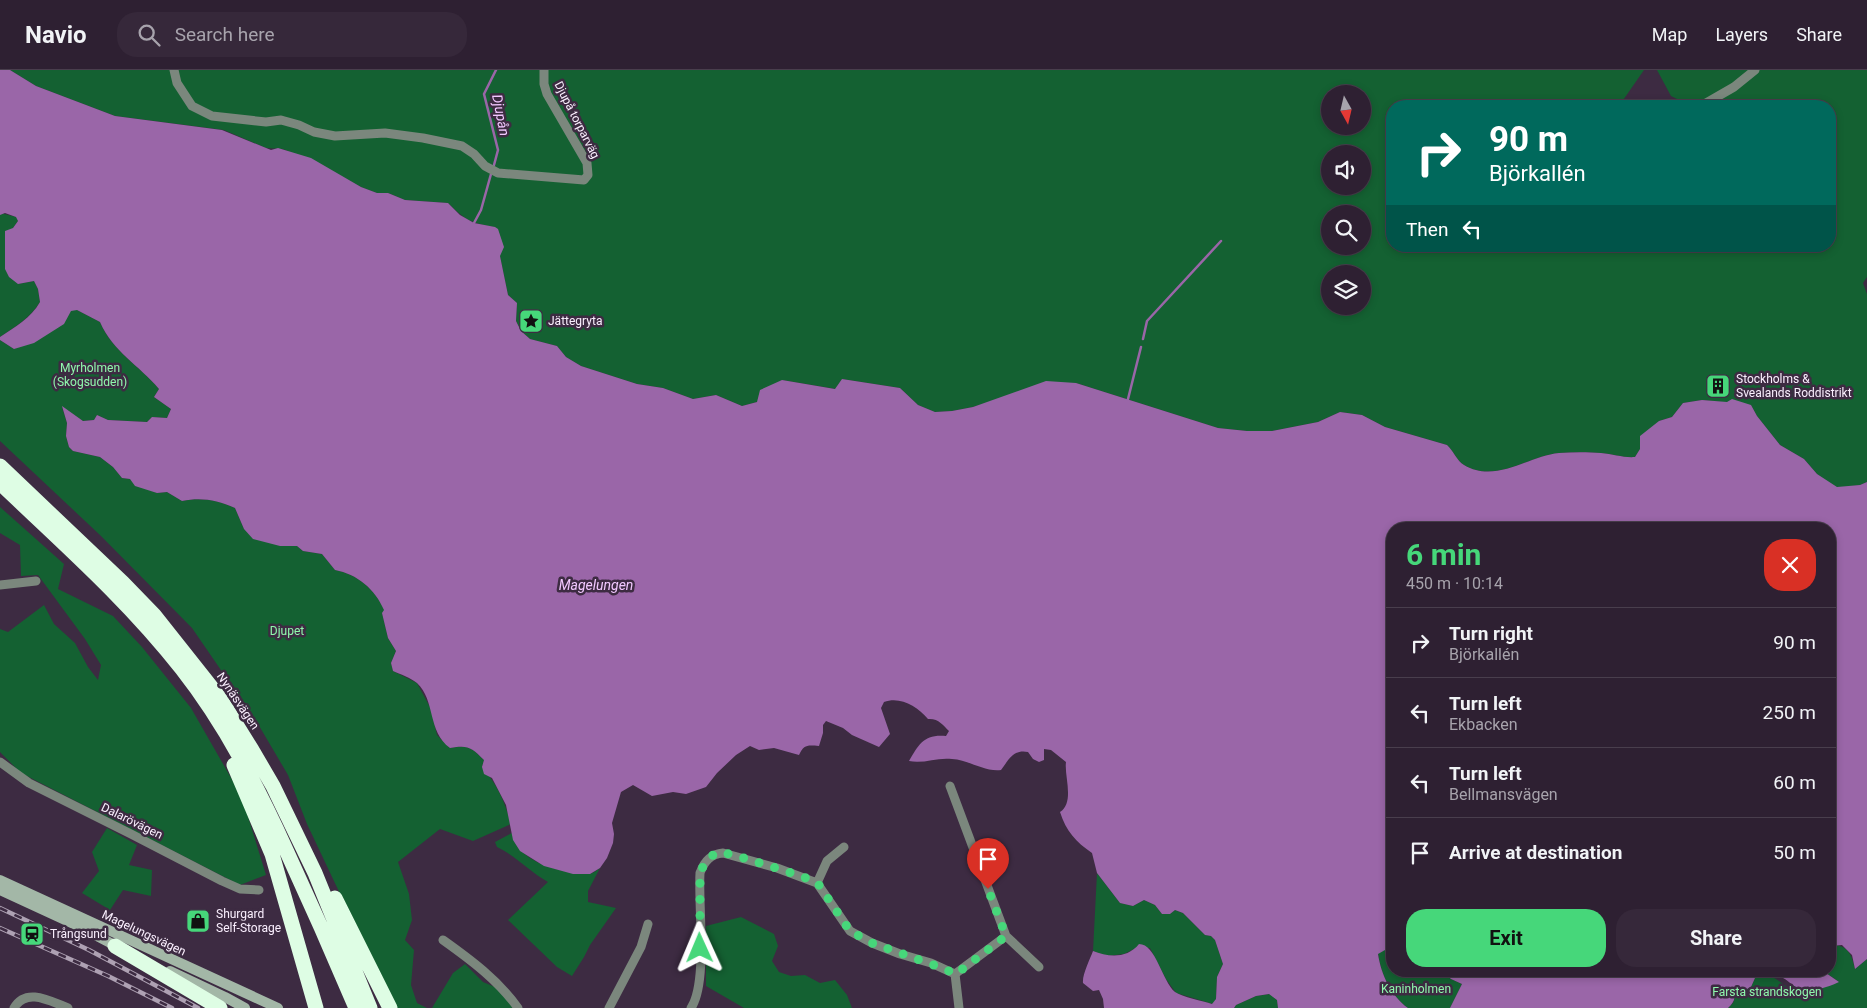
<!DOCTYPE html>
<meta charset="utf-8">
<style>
:root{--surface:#2e2032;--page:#36283a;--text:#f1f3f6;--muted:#a7a3ac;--line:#493e4d;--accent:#46d77a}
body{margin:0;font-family:Roboto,sans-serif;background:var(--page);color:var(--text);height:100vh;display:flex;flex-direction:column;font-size:19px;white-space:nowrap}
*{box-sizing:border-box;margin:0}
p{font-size:16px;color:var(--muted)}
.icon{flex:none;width:28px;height:28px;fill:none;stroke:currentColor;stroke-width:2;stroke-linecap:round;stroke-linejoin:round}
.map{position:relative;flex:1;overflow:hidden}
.drawer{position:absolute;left:1386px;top:452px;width:450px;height:455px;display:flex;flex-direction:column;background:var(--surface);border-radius:20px;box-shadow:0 2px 8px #0003,0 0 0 1px var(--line)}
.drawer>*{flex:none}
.guide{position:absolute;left:1386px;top:30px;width:450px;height:152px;border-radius:20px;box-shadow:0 2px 8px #0003,0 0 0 1px var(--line);background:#00695c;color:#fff;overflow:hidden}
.needle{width:32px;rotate:172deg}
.controls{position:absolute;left:1321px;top:15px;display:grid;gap:10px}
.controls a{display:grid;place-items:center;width:50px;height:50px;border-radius:50%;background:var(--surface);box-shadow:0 2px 8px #0003,0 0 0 1px var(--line);font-size:25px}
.pin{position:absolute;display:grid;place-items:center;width:42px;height:42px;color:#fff;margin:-51px -21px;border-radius:50% 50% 50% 0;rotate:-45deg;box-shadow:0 0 5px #0007}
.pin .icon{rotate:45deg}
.me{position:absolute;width:55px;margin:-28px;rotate:359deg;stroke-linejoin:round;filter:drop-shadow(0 0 4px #0008)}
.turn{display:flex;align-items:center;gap:18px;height:105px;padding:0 20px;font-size:22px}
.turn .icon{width:65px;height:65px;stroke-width:2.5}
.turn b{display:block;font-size:35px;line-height:42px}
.then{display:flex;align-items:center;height:48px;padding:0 20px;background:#0003;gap:10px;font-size:19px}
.round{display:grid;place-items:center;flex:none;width:52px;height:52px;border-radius:20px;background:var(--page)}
.overview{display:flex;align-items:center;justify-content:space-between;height:85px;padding:0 20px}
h1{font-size:30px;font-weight:700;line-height:38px;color:var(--accent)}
.button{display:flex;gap:10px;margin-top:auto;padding:10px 20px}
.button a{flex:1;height:58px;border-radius:20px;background:var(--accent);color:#111;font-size:20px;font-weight:700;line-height:58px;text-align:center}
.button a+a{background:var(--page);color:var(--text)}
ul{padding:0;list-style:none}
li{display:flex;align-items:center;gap:15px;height:70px;padding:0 20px;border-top:1px solid var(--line)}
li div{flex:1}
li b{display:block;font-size:19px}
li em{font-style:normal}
header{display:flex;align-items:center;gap:30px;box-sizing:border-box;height:70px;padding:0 25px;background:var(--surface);border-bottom:1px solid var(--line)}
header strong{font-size:24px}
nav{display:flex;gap:28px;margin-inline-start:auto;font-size:18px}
.search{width:350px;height:45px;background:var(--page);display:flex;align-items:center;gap:12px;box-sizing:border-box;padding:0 18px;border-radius:20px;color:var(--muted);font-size:19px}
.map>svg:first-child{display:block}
.green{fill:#146132;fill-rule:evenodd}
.water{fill:#9a66a8}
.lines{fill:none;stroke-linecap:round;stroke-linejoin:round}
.stream{stroke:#9a66a8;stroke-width:2.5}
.street{stroke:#7b877d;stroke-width:9}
.secondary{stroke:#a3b7a7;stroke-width:10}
.highway{stroke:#defde4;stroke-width:15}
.rail-casing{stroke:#aea1b3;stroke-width:4.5}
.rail{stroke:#3d2b42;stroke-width:2.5;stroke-dasharray:8;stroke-linecap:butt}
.route{stroke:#46d77a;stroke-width:9;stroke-dasharray:0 16.2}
.labels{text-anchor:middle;stroke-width:5;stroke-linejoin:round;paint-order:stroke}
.street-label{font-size:12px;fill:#faeffe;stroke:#3d2b42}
.poi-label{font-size:12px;fill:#faeffe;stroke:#3d2b42;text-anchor:start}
.park-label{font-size:12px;fill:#8ff8ac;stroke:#3d2b42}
.water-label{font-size:14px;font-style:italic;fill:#f2c8ff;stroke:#3d2b42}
</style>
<header>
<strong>Navio</strong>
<div class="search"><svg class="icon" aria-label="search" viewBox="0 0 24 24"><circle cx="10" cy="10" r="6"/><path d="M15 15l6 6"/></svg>Search here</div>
<nav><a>Map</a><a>Layers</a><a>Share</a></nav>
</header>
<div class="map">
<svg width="1867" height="938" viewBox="0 0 1867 938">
<rect width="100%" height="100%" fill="#3d2b42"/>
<path class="green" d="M 10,0 L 1644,0 L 1619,36 L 1392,36 L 1392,176 L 1830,176 L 1830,36 L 1688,36 L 1685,33 L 1671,26 L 1657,0 L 1867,0 L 1867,207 L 1863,213 L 1867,224 L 1867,412 L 1860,415 L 1837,418 L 1817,404 L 1804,389 L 1780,375 L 1757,346 L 1751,335 L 1702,330 L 1683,333 L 1672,347 L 1659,351 L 1635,387 C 1624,388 1613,384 1601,383 C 1588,382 1573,382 1559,383 C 1528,386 1496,414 1464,395 C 1457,391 1453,380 1447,375 L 1385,357 L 1362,345 L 1340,342 L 1318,352 L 1272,361 L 1247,361 L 1218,358 L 1076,313 L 1009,326 L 973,337 L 952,341 L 935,342 L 918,335 L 900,318 L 842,309 L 836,319 L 782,310 L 757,332 L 742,336 L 716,325 L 693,329 L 663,318 L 637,314 L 581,296 L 566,287 L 557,276 L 530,269 L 521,261 L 516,251 L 517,233 L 508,225 L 494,157 C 471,153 465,150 448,133 L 405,130 L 388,123 L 377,123 L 361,117 L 323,96 L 283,79 L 266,78 L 224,60 L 115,46 L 36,16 ZM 1330,24 L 1362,24 L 1362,56 L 1330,56 ZM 1330,84 L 1362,84 L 1362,116 L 1330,116 ZM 1330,144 L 1362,144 L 1362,176 L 1330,176 ZM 1330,204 L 1362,204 L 1362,236 L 1330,236 Z
M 0,143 L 17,147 L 18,151 L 13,158 L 18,214 L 34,211 L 38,219 L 40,232 C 30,248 15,257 0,267 Z
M 71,240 L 77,240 L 100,252 C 112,281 139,295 159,319 L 154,327 L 171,339 L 167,348 L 152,347 L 147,352 L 108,350 L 97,345 L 94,350 L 83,351 L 62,337 L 67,353 L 66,366 L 69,377 L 73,381 L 100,387 L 113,397 L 122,408 L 130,409 L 157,423 L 167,422 L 182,431 C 201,427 217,430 235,438 L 244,459 L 280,476 L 297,476 L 303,481 L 322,484 L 335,500 C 357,504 375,519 385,541 L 382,543 L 388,568 L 396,581 L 391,593 L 393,601 L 417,613 L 431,639 L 437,665 L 450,678 C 468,675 471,677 484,690 L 482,697 C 497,714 505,732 511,754 L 473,771 L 440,759 L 398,792 L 409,824 L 412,850 L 405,870 L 414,880 L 411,915 L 417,933 L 427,938 L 394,938 L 307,754 L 288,705 L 258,654 L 192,558 L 101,466 L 0,371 L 0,270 L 14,279 Z
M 0,437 L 64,494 L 58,519 L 113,546 L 142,577 L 191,638 L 242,727 L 266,805 L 240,815 L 21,703 L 0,682 L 0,559 L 8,562 L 44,535 L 54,554 L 75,573 L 88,597 L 98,610 L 101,595 L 85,569 L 38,505 L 21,506 L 20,475 L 0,463 Z
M 107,758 L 137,775 L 129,795 L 152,800 L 151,826 L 123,820 L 110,840 L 82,823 L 99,801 L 92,782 Z
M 512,763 C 516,790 555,801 578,803 C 581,803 586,804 590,804 C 593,803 597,800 600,798 L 588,821 L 588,832 L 616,838 L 590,875 L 584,887 L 572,906 L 557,897 L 508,850 L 548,812 C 530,802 516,786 497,777 L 495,772 Z
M 1097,803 L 1120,833 L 1133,836 L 1144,830 L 1155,835 L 1162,844 L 1170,844 L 1175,840 L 1183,843 L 1205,865 L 1211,866 L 1215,870 L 1223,894 L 1217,907 L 1216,929 L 1213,934 L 1176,923 L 1166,909 L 1150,878 L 1136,878 L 1124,884 L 1107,886 L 1093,881 Z
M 741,847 L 774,864 L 778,876 L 772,891 L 779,902 L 791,906 L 805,905 L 820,913 L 835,910 L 847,925 L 852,938 L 744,938 L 706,916 L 706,856 Z
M 1834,875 C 1849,876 1852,886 1855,899 L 1867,889 L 1867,938 L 1728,938 L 1733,933 L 1735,927 L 1733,921 L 1736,918 L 1743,921 L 1751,917 L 1755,908 C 1771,903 1775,908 1787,917 L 1838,911 L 1823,901 L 1830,901 L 1830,876 Z
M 1392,876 L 1392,901 L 1442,901 L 1451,909 L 1462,914 L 1450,938 L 1408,938 C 1391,926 1381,904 1378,883 Z
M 465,894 L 483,912 L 495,917 L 514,938 L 432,938 L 453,903 Z
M 1270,924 L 1277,930 L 1278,938 L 1234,938 L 1236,935 L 1256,926 Z"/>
<path class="water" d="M 0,0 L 10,0 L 36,16 L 115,46 L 222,60 L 271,80 L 278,78 L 311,88 L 361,117 L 377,123 L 388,123 L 405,130 L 448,133 L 460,145 L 474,153 L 495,157 L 498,159 L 504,177 L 500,186 L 508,225 L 517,233 L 516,251 L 521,261 L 530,269 L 557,276 L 566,287 L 581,296 L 637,314 L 663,318 L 693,329 L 716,325 L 742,336 L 757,332 L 760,320 L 782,310 L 835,319 L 842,309 L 900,318 L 918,335 L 935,342 L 952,341 L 973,337 L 1046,311 L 1076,313 L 1218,358 L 1247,361 L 1272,361 L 1318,352 L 1340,342 L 1362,345 L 1385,357 L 1447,375 C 1453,380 1457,391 1464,395 C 1496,414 1528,386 1559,383 C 1573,382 1588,382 1601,383 C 1613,384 1624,388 1635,387 L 1640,379 L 1640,366 L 1659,351 L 1672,347 L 1683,333 L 1702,330 L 1727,332 L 1732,329 L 1751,335 L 1757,346 L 1780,375 L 1804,389 L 1817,404 L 1837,417 L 1860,415 L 1867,412 L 1867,889 L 1855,899 L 1852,885 L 1842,875 L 1830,876 L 1830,459 L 1392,459 L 1392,876 L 1378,884 C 1381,904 1391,926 1408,938 L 1278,938 L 1277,930 L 1269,924 L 1256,926 L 1236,935 L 1234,938 L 1104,938 L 1103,929 L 1099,920 L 1093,921 L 1083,913 C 1082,905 1090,889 1093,881 C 1108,887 1127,889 1139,874 C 1156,874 1162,911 1175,922 C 1182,927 1203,931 1212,934 L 1216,929 L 1217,907 L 1223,894 L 1215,870 L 1211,866 L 1205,865 L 1183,843 L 1175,840 L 1170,844 L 1162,844 L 1155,835 L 1144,830 L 1133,836 L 1120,833 L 1097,803 L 1092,783 C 1076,772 1066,761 1060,742 C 1075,732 1064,706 1066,692 L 1051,680 L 1044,679 L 1044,690 L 1039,692 L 1033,689 L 1028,682 C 1014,679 1009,689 1001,700 C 984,702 969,690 952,689 C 937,687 924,694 909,691 C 919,674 924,664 946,666 L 949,661 C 943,655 938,648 928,649 C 917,636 900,626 884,632 L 881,638 L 890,664 L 879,677 L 852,665 L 843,658 L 826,651 L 823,655 L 823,663 L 819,676 C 808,675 804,674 799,685 L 774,678 L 759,680 L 750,676 L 736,685 L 717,703 L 706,717 L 686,724 L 673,722 L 652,726 L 633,715 L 621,722 L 612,753 L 614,764 L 613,773 L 607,788 L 600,798 L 590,804 L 573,804 L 544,796 L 520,781 L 513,770 L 506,735 L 492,708 L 484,704 L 482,697 L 484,690 C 471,677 468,675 450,678 C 427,661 436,631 417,613 C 411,608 400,604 393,601 L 391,593 L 396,581 L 388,568 L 382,543 L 384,540 C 375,519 357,504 335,500 L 322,484 L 303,481 L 297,476 L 280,476 L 253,469 L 244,459 L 235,438 C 217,430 201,427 182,431 L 167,422 L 157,423 L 135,416 L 130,409 L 122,408 L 113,397 L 100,387 L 73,381 L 69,377 L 66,366 L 67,353 L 62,336 L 83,351 L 94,350 L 97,345 L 108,350 L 147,352 L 152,347 L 167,348 L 171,339 L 154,327 L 159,319 C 139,295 113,282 100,252 L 77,240 L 71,241 L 64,254 L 34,273 L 14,279 L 0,270 L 0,267 C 15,257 31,248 40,232 L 38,219 L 34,211 L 18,214 L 9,207 L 5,199 L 5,161 L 13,158 L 18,151 L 16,147 L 5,143 L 0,145 Z
M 1442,901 L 1823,901 L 1839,912 C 1781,938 1800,894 1755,908 L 1751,917 L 1743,921 L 1736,919 L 1733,921 C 1736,929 1734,932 1728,938 L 1450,938 L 1462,914 L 1451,909 Z"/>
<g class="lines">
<path class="stream" d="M 494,95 L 498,80 L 484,24 L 496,0
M 474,153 L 481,140 L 491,104
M 1143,269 L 1147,251 L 1221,171
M 1128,329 L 1141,277"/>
<path class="street" d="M 174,0 L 177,13 L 192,36 L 212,46 L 266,52 L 281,50 L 299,55 L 314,62 L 335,66 L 385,63 L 423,68 L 462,76 L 474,84 L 485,96 L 498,103 L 584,110 L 588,105 L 587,93 L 547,24 L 544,14 L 544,0
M 1701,36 L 1734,17 L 1755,0
M 0,515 L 36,511
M 0,692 L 29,713 L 131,764 L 222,811 L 240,819 L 259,820
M 950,716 L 1006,866 L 1039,897
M 817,813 L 827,791 L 844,777
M 443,870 C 471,890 498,910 518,938
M 955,904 L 1006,866
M 14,938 C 26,917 50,931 68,938
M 609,938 L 641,877 L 648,854
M 691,938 C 708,913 698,836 700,803 C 704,792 710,784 723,783 L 777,798 L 817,813 L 850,861 L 872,873 L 900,884 L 931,893 L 955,904 L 959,938"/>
<path class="secondary" d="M 0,810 L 278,938
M 0,820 L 78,856 L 120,878
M 170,901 L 225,927 L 245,938"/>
<path class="highway" d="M 0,396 L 123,513 L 154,545 L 219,627 L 252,680 L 273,716 L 315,803 L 370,938
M 0,413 C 63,473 129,531 182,599 C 226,655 258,718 287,782 C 311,834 334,886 356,938
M 234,695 L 272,784 L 316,938
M 335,828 L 390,938
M 115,876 L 220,938"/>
<g class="rail-casing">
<path id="rail" d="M 0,838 L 89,880 L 198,938
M 0,858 L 108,906 L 172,938"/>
</g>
<use href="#rail" class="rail"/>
</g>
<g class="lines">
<path class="route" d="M 700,878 L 700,804 L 704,794 L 715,783 L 731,784 L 795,804 L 817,812 L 850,861 L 872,873 L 942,898 L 956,904 L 1006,866 L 988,819"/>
</g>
<defs>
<g id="sight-square" transform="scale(1.25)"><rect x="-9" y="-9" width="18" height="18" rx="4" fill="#46d77a" stroke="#3d2b42"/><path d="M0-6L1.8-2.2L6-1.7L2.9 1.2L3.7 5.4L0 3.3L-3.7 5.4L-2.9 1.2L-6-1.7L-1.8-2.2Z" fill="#111"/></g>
<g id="building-square" transform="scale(1.25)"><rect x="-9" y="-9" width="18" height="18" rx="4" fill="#46d77a" stroke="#3d2b42"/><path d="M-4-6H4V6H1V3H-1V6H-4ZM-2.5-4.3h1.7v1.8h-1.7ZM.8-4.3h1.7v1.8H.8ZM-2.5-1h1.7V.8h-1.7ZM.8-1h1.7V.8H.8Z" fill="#111"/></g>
<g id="shop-square" transform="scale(1.25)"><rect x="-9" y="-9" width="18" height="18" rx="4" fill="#46d77a" stroke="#3d2b42"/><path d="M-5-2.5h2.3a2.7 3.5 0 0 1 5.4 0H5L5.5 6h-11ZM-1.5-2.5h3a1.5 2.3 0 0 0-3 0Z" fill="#111"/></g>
<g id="station-square" transform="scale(1.25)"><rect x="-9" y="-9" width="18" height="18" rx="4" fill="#46d77a" stroke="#3d2b42"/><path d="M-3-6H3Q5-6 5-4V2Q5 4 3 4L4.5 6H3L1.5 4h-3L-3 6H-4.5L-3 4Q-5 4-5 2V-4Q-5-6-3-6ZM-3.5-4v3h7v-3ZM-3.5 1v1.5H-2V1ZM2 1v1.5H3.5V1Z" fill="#111"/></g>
</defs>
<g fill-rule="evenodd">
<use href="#sight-square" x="531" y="251"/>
<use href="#building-square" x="1718" y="316"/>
<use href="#shop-square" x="198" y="851"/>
<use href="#station-square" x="32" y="864"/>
</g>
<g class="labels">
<g class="street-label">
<text transform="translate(577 50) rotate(63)" y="4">Djupå torparväg</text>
<text transform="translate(238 631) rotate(56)" y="4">Nynäsvägen</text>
<text transform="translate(132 751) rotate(26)" y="4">Dalarövägen</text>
<text transform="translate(144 863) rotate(25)" y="4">Magelungsvägen</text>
</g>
<g class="poi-label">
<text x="548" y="255">Jättegryta</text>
<text x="1736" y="313">Stockholms &amp;<tspan x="1736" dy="14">Svealands Roddistrikt</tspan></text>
<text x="216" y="848">Shurgard<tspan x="216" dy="14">Self-Storage</tspan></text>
<text x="50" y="868">Trångsund</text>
</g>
<g class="park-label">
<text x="90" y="302">Myrholmen<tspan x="90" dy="14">(Skogsudden)</tspan></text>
<text x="287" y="565">Djupet</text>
<text x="1416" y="923">Kaninholmen</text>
<text x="1767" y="926">Farsta strandskogen</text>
</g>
<g class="water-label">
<text transform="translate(501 45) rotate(79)" y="5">Djupån</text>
<text x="596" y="520">Magelungen</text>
</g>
</g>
</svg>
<div class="controls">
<a><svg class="needle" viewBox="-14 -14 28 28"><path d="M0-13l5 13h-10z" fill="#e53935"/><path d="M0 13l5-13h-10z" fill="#a7a3ac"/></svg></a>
<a><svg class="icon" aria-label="sound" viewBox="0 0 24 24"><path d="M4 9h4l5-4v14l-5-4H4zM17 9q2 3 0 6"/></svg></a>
<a><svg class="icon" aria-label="search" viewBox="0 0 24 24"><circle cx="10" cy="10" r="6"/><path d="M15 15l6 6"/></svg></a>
<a><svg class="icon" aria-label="layers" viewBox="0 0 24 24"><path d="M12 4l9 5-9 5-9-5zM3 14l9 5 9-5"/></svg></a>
</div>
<div class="pin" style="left:988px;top:819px;background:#d93025"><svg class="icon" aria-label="arrive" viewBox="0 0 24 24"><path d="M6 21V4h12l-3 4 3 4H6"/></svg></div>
<svg class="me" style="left:700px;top:878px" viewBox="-20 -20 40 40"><path d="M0-17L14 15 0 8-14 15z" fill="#46d77a" stroke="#fff" stroke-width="4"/></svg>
<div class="guide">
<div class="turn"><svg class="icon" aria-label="right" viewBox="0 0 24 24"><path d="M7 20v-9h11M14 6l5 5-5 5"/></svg><div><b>90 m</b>Björkallén</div></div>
<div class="then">Then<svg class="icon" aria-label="left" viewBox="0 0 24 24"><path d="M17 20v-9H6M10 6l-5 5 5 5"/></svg></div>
</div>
<section class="drawer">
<div class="overview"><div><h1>6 min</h1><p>450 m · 10:14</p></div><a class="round" style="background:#d93025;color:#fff"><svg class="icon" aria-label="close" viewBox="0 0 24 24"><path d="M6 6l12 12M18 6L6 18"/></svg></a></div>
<ul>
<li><svg class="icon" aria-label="right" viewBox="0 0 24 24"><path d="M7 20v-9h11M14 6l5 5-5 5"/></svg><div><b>Turn right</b><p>Björkallén</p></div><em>90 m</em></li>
<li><svg class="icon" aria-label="left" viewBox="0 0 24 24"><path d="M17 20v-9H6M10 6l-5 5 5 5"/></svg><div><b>Turn left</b><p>Ekbacken</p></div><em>250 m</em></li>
<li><svg class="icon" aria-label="left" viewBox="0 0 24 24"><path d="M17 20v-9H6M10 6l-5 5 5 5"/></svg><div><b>Turn left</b><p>Bellmansvägen</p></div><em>60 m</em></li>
<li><svg class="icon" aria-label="arrive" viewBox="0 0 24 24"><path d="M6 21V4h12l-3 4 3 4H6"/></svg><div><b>Arrive at destination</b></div><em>50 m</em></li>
</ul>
<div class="button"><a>Exit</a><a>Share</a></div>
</section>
</div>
